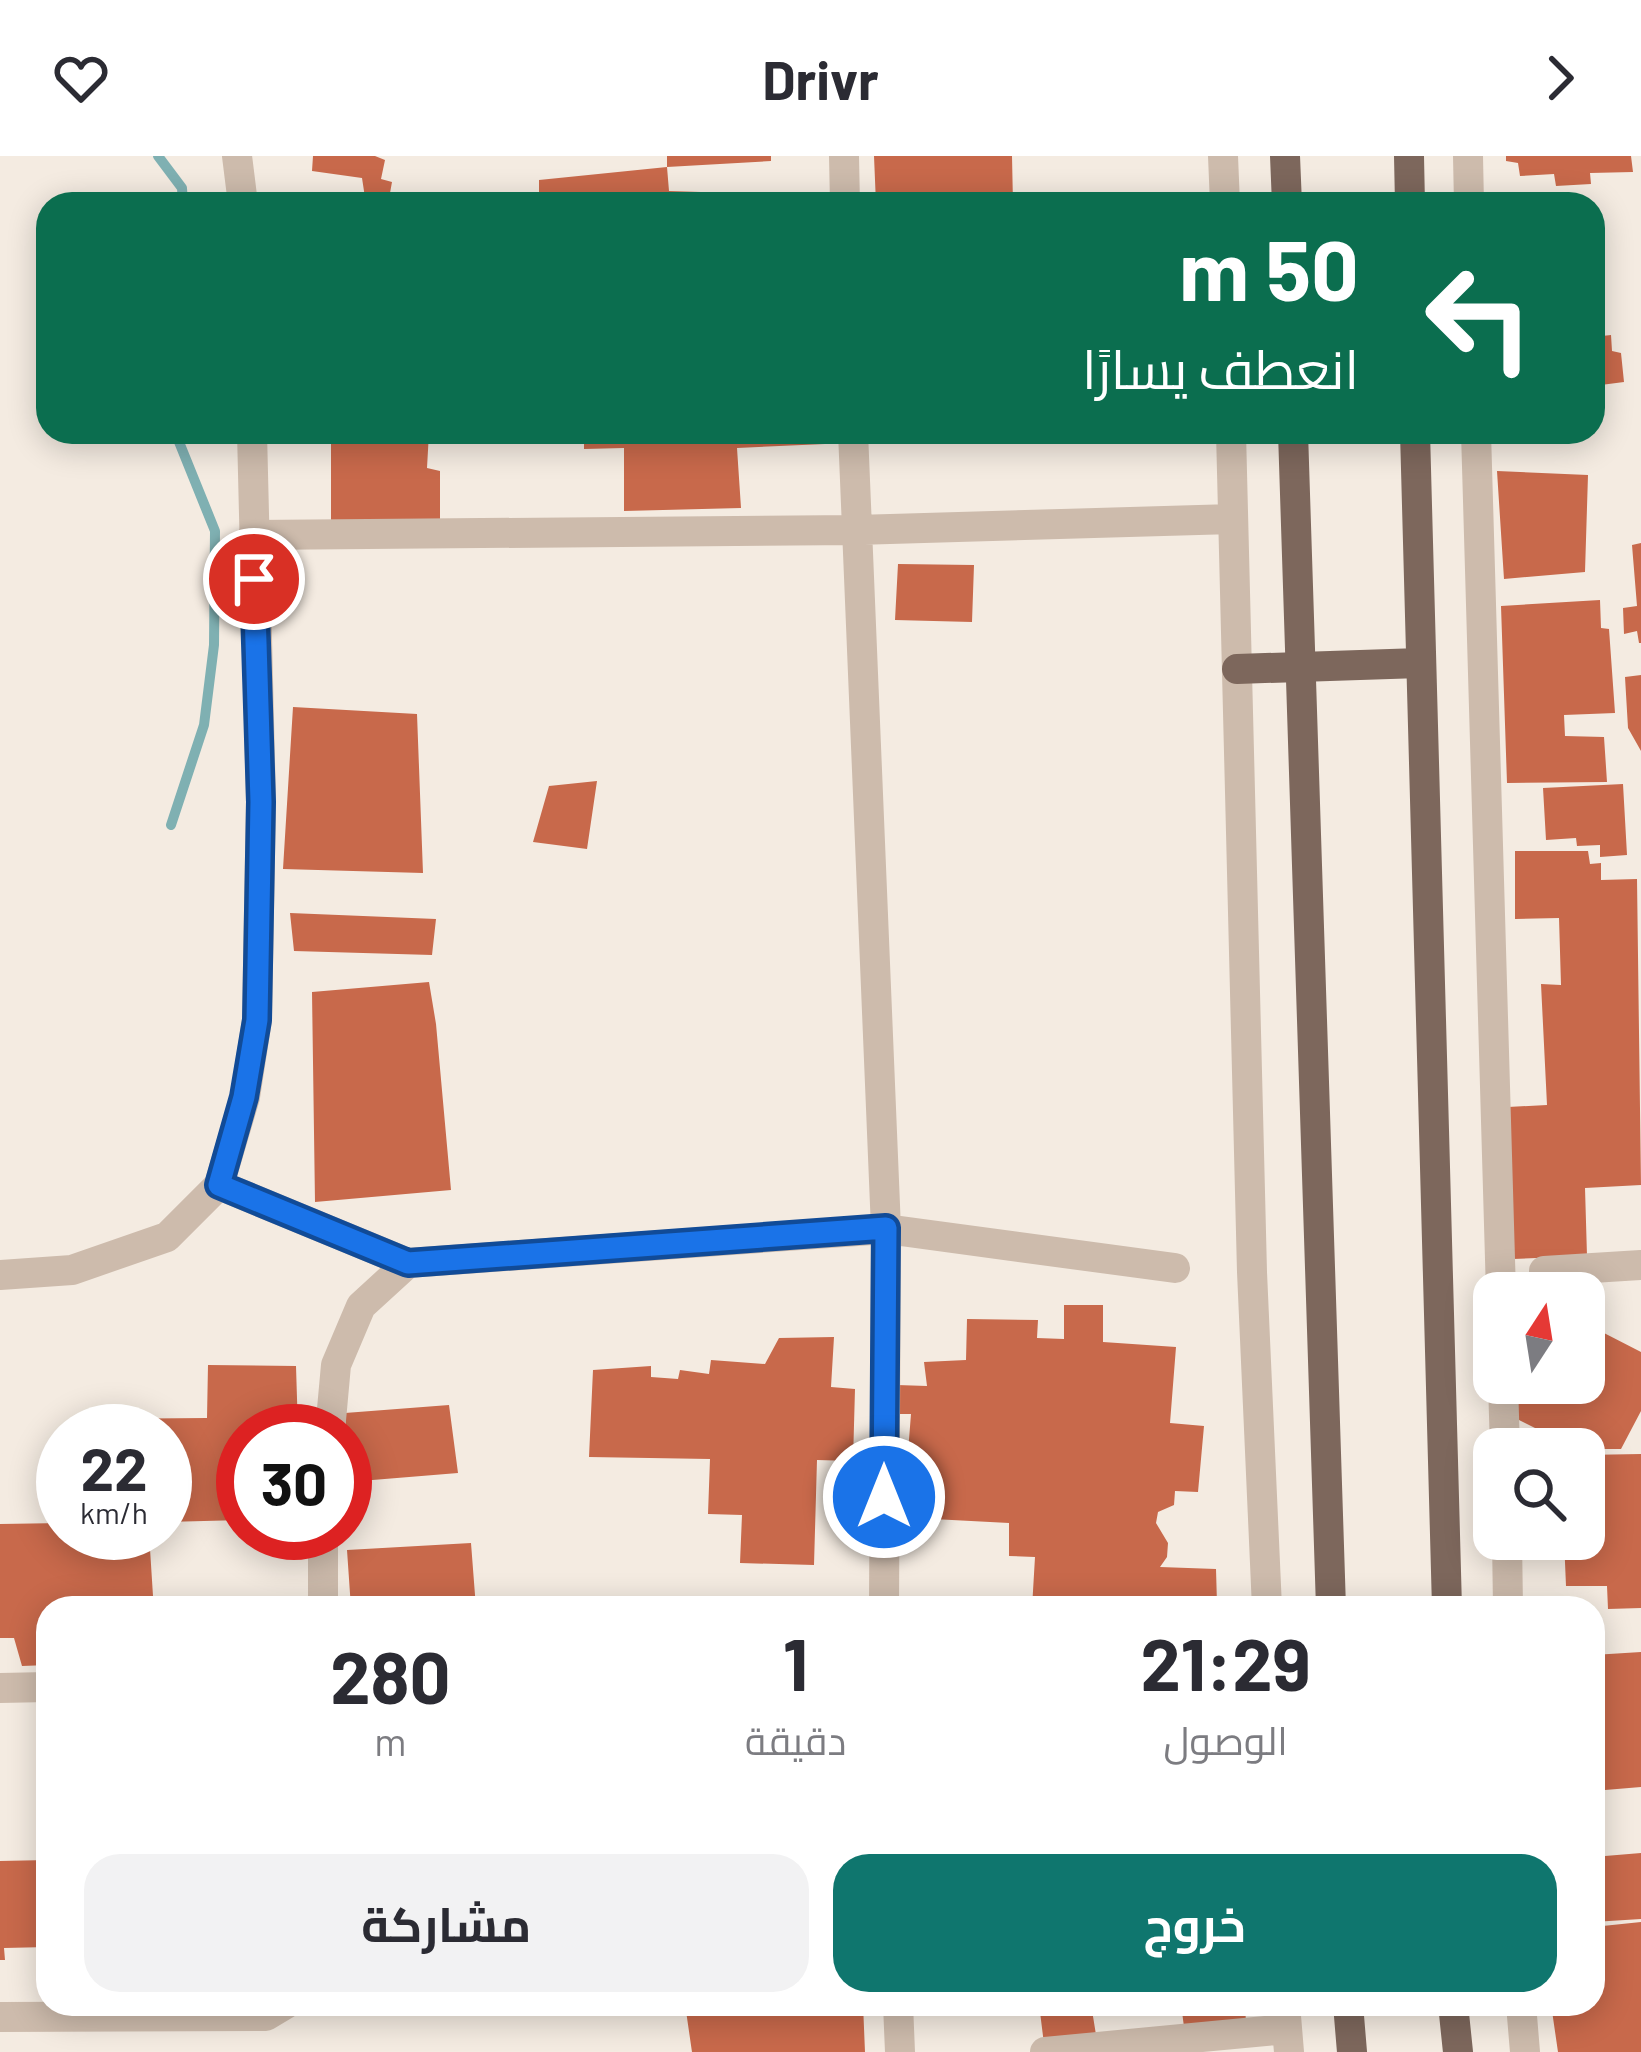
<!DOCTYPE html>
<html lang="ar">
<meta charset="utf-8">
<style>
:root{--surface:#fff;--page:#f2f2f3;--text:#2b2b33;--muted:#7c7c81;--accent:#0f766e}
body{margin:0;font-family:Barlow,Cairo,sans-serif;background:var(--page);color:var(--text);direction:rtl;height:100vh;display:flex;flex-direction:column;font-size:45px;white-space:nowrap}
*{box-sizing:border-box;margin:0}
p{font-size:39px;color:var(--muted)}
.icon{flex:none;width:66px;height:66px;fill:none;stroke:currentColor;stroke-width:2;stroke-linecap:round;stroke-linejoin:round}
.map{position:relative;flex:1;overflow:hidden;direction:ltr}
.drawer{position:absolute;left:36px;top:1440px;width:1569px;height:420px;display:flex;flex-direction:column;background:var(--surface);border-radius:36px;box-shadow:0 6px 30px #0003;direction:rtl}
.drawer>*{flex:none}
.top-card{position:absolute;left:36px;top:36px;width:1569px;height:252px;border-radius:36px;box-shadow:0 6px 30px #0003;direction:rtl;background:#0b6e4f;color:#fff;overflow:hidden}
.needle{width:78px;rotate:12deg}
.fabs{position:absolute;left:1473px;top:1116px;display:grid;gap:24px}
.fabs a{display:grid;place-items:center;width:132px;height:132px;border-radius:24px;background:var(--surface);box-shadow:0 6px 30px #0003;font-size:60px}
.speed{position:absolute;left:36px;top:1248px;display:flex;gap:24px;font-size:60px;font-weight:700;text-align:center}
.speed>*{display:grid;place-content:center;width:156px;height:156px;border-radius:50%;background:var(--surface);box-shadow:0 6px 30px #0003;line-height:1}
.speed small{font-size:30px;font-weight:400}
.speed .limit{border:18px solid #d22;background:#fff;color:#111}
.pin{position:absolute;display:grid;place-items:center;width:102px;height:102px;color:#fff;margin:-51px;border:6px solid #fff;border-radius:50%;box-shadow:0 3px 12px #0007}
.me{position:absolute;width:132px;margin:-66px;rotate:0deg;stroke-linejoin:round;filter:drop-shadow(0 0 9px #0008)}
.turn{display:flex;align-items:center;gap:42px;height:252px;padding:0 48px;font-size:54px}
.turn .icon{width:156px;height:156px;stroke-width:2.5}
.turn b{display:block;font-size:84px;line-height:102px}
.eta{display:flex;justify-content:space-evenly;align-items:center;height:204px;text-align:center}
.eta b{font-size:72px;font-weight:700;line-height:84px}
.button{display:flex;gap:24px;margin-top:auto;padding:24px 48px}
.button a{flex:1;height:138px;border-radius:36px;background:var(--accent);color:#fff;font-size:48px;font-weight:700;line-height:138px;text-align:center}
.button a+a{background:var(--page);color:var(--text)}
header{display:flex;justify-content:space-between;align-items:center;height:156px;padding:0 48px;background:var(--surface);font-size:54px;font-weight:700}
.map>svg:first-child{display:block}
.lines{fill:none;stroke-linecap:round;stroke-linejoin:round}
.stream{stroke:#7fb0b2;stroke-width:10}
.building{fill:#c8694b}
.minor{stroke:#cdbbac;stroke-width:30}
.major{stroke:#7d675c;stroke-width:30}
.route-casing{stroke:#114b97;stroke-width:30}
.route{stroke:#1a73e8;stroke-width:21}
</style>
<header><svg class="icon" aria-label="forward" viewBox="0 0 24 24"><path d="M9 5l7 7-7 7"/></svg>Drivr<svg class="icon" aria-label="heart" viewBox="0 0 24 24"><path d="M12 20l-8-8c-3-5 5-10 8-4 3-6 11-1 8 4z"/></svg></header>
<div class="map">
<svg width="1641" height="1896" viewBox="0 0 1641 1896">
<rect width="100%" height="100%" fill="#f4ebe1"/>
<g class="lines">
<path class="stream" d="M 158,0 L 182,32 L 183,48
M 171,669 L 204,569 L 214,489 L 215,375 L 175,276"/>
</g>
<path class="building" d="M 313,0 L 375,0 L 385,4 L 381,23 L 392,26 L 388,48 L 366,48 L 362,22 L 312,15 Z
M 667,0 L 771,0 L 771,5 L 667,11 L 669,35 L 794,39 L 793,48 L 539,48 L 539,24 L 667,11 Z
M 874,0 L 1012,0 L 1013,48 L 876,48 Z
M 1506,0 L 1631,0 L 1633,16 L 1590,17 L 1591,28 L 1556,30 L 1554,18 L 1520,20 L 1518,7 L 1506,5 Z
M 1611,179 L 1612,195 L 1621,197 L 1624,226 L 1593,230 L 1593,181 Z
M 331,276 L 429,276 L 427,312 L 440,315 L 440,371 L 331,369 Z
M 584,276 L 825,276 L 825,288 L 737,292 L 741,352 L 624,355 L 624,292 L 584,293 Z
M 878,276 L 1015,276 L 1015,285 L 878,286 Z
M 1497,315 L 1588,319 L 1585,416 L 1504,423 Z
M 1641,387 L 1641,487 L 1639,487 L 1637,475 L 1624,478 L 1623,452 L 1637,450 L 1632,389 Z
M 898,408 L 974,409 L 972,466 L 895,464 Z
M 1600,444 L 1601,472 L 1609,473 L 1615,557 L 1564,559 L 1565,580 L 1604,581 L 1607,626 L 1507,627 L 1501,450 Z
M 1641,519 L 1641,595 L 1628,572 L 1625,521 Z
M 293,551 L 417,558 L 423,717 L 283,713 Z
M 597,625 L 587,693 L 533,686 L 549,630 Z
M 1623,628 L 1627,699 L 1600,701 L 1600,689 L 1577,690 L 1576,682 L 1546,684 L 1543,632 Z
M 1515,695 L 1588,695 L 1590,708 L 1601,707 L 1601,724 L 1637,723 L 1641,1029 L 1585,1032 L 1587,1100 L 1513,1103 L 1508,951 L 1547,949 L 1541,828 L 1561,829 L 1559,762 L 1515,763 Z
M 290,757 L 436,763 L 432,799 L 294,795 Z
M 429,826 L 436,868 L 451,1034 L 315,1046 L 312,836 Z
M 1064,1149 L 1103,1149 L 1103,1186 L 1176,1191 L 1170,1267 L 1204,1270 L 1198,1336 L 1175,1335 L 1174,1349 L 1158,1356 L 1156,1367 L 1168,1387 L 1167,1401 L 1160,1411 L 1216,1413 L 1217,1448 L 1198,1449 L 1198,1452 L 1032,1452 L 1035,1401 L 1009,1400 L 1009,1367 L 933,1363 L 933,1340 L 919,1339 L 920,1322 L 906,1322 L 911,1258 L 896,1258 L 897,1229 L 927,1230 L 924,1206 L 966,1204 L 967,1163 L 1038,1164 L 1037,1182 L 1064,1183 Z
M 1584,1173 L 1604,1177 L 1641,1196 L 1641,1255 L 1621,1293 L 1532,1293 L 1541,1275 L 1519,1264 L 1498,1266 L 1497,1227 L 1584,1227 Z
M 834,1181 L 831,1231 L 855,1233 L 853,1305 L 817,1304 L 814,1409 L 740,1407 L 742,1359 L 708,1358 L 710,1303 L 589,1301 L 593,1214 L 651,1210 L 651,1221 L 678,1223 L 680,1214 L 709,1218 L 711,1204 L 765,1208 L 779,1182 Z
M 208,1209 L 296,1210 L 298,1275 L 243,1275 L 243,1364 L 165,1366 L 165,1275 L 89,1275 L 89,1263 L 207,1262 Z
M 449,1249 L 458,1317 L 348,1326 L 345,1257 Z
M 1641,1298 L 1641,1452 L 1608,1453 L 1607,1430 L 1566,1430 L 1564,1383 L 1584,1383 L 1584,1299 Z
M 63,1367 L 63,1377 L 149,1377 L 153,1440 L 80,1442 L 81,1452 L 48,1452 L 48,1509 L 22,1510 L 14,1482 L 0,1482 L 0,1368 Z
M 471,1387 L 476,1452 L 351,1452 L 347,1394 Z
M 1641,1496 L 1641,1631 L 1593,1635 L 1593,1499 Z
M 1641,1697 L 1641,1763 L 1593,1766 L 1593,1701 Z
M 48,1704 L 48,1791 L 4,1792 L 5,1804 L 0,1804 L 0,1705 Z
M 1641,1766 L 1641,1896 L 1558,1896 L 1551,1848 L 1593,1848 L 1593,1771 Z
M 685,1848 L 826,1848 L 826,1852 L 863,1848 L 865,1896 L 692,1896 Z
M 1039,1848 L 1091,1848 L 1098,1891 L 1045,1896 Z
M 1181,1848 L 1245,1848 L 1246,1867 L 1184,1871 Z"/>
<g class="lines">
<path class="minor" d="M 237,0 L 243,48
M 844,0 L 845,48
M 1223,0 L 1225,48
M 1468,0 L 1469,48
M 853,276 L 886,1073 L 884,1452
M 1231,276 L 1252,1116 L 1267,1452
M 1476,276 L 1501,1137
M 253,379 L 856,374 L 1233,363
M 219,1029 L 408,1107 L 886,1073 L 1175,1112
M 1544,1115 L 1641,1109
M 0,1119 L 72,1114 L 167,1081 L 219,1029 L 245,941 L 257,864 L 261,646 L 252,276
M 1503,1227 L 1505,1293
M 330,1275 L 336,1209 L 361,1150 L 408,1107
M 323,1377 L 323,1452
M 1507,1383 L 1508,1452
M 0,1532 L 48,1531
M 898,1848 L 900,1896
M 1285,1848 L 1289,1896
M 1521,1848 L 1525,1896
M 0,1861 L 266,1860 L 286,1848
M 1045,1896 L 1286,1873"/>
<path class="major" d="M 1285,0 L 1287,48
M 1409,0 L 1410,48
M 1293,276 L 1331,1452
M 1415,276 L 1447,1452
M 1237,513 L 1420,507
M 1348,1848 L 1352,1896
M 1453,1848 L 1458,1896"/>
</g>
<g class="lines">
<g class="route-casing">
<path id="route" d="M 254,423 L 261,646 L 257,864 L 244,941 L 219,1029 L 408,1107 L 886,1072 L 884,1341"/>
</g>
<use href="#route" class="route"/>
</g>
</svg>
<div class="fabs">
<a><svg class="needle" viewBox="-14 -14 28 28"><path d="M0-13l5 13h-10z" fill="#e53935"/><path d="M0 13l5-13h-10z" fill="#7c7c81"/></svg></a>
<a><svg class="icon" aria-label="search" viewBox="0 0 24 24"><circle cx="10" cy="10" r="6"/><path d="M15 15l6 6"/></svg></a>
</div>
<div class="speed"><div>22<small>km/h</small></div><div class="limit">30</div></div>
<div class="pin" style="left:254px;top:423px;background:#d93025"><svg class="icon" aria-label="arrive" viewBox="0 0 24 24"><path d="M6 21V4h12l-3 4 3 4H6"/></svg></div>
<svg class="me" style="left:884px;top:1341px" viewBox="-20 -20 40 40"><circle r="17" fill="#1a73e8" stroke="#fff" stroke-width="3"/><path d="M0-11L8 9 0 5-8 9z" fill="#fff"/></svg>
<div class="top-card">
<div class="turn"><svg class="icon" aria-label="left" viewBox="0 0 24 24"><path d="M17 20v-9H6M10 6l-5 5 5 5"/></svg><div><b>50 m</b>انعطف يسارًا</div></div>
</div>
<section class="drawer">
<div class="eta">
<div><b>21:29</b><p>الوصول</p></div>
<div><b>1</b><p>دقيقة</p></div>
<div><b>280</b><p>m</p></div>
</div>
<div class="button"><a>خروج</a><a>مشاركة</a></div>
</section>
</div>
